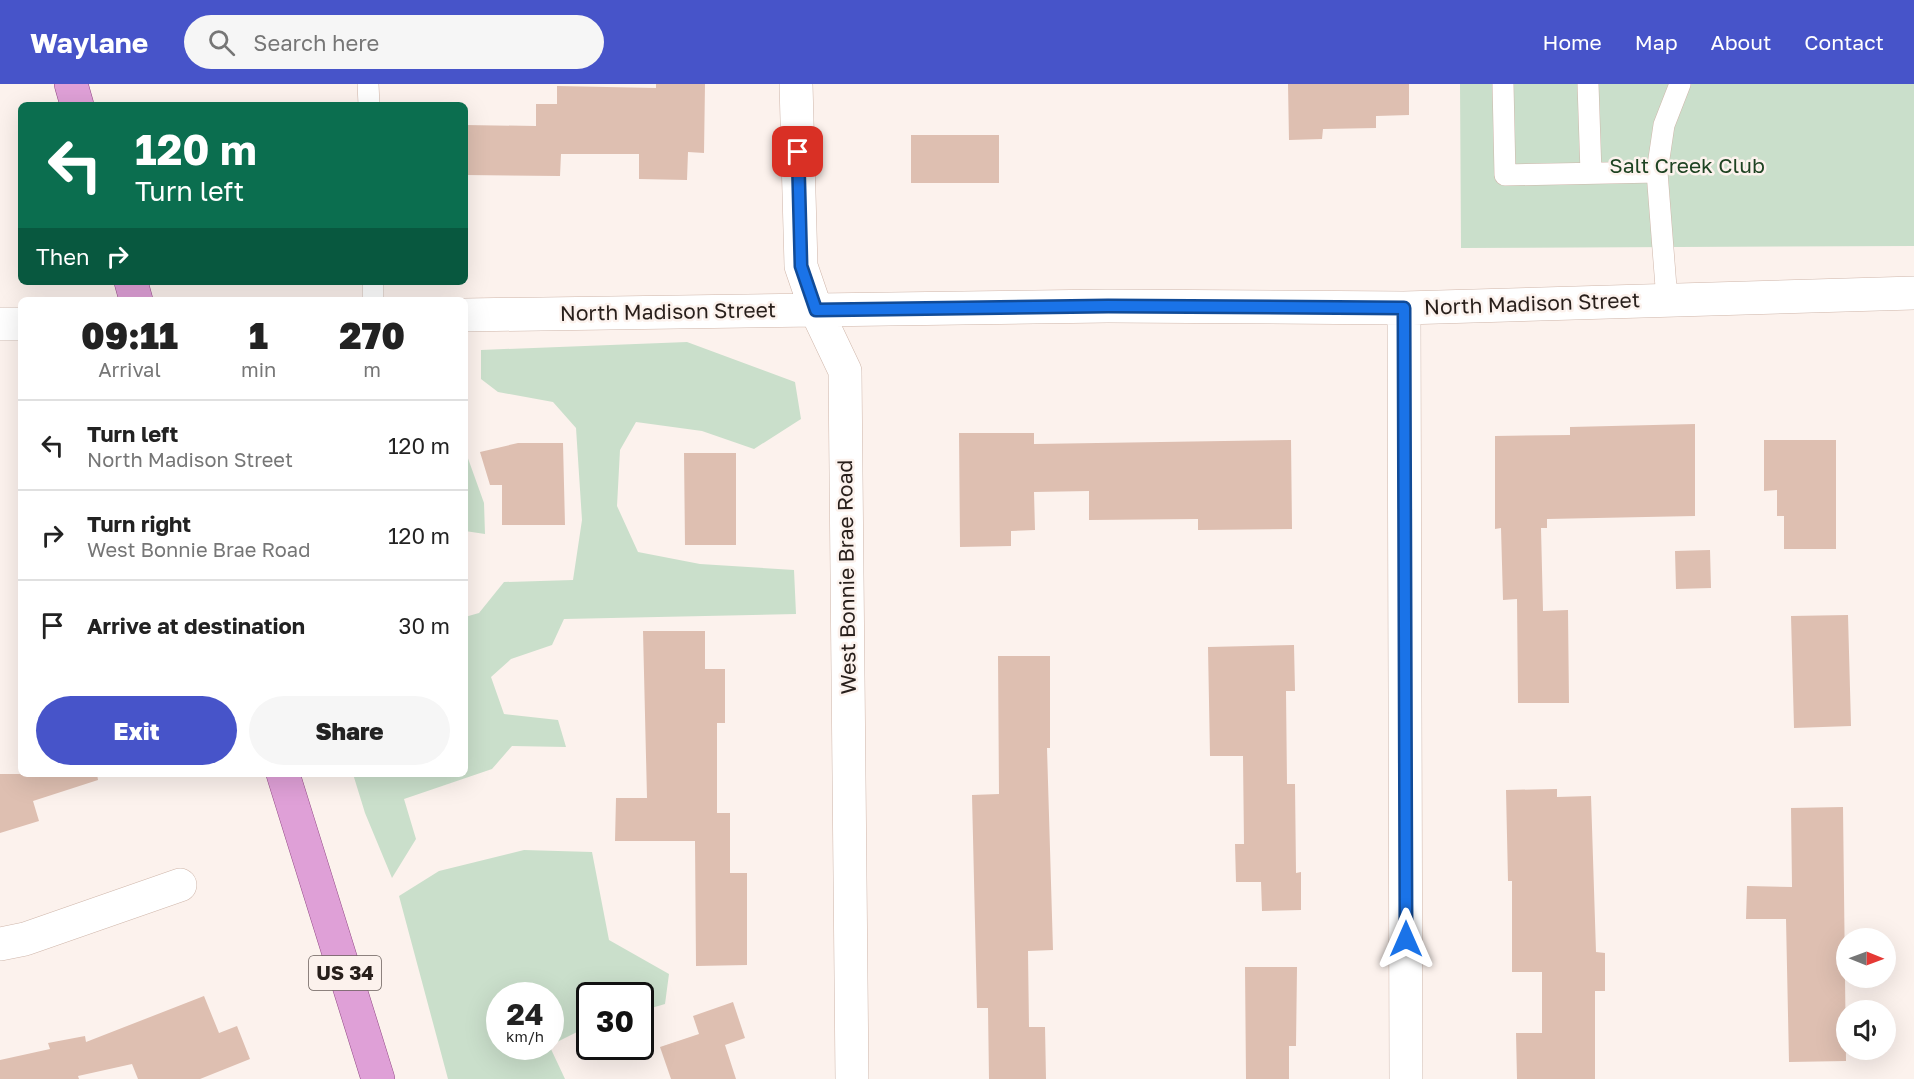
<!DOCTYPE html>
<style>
:root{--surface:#fff;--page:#f6f6f6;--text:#222;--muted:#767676;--line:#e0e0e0;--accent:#4754c9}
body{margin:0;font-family:"Golos Text",sans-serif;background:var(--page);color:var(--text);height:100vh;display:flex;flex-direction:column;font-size:22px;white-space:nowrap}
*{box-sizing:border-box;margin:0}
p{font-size:20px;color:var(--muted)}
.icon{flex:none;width:33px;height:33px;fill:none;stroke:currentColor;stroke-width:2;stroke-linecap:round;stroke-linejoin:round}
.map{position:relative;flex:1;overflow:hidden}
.sheet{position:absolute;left:18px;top:213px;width:450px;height:480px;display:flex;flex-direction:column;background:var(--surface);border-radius:9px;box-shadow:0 6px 24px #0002}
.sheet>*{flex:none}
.banner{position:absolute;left:18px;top:18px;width:450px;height:183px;border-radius:9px;box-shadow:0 6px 24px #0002;background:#0b6e4f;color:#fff;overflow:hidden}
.needle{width:39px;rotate:91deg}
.buttons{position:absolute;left:1836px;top:844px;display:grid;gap:12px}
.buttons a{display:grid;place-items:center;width:60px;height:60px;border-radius:50%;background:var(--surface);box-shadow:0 6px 24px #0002;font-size:30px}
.speed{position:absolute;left:486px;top:898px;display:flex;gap:12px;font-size:30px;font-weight:700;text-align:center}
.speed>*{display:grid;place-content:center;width:78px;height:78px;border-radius:50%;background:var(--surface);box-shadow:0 6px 24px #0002;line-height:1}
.speed small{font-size:15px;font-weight:400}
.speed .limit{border:3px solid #111;border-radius:9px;background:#fff;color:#111}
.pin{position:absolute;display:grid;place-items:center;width:51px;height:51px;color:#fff;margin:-26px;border-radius:12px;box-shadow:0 3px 9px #0006}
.me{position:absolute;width:66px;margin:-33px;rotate:0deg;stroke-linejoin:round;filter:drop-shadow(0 0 4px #0008)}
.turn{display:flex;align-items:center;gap:21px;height:126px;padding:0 18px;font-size:27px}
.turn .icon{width:78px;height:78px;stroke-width:2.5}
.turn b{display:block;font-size:42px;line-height:51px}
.then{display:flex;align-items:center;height:57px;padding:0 18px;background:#0003;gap:12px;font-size:22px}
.eta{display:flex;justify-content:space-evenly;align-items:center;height:102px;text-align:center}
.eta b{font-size:36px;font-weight:800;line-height:42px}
.action{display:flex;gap:12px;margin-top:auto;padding:12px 18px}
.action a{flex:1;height:69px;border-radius:36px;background:var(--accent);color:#fff;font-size:24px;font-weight:800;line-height:69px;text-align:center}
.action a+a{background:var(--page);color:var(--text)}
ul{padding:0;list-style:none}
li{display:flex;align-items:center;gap:18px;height:90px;padding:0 18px;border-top:2px solid var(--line)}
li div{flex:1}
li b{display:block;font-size:22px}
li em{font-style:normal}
header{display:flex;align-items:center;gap:36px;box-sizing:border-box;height:84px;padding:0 30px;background:var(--accent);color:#fff}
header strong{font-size:28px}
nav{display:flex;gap:33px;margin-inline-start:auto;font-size:21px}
.search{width:420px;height:54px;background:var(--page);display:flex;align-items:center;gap:15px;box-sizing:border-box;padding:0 21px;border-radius:33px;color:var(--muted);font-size:22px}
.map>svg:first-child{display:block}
.green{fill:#cadfcb}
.building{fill:#debfb1}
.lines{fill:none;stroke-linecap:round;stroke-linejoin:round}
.lane-casing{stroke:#cfb6aa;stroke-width:22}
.street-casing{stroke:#cfb6aa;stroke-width:34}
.primary-casing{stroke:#914984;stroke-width:34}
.lane{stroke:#fff;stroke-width:21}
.street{stroke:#fff;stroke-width:33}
.primary{stroke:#dfa0d7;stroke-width:33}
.route-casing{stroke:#114b97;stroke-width:15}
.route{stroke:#1a73e8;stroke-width:10}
.labels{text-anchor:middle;stroke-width:5;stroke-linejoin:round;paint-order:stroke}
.shield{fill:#fcf2ed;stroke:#685e5a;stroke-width:1.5}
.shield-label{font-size:20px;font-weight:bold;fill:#281f1b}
.park-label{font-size:21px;fill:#1e4322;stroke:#fcf2ed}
.street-label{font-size:21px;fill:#281f1b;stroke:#fcf2ed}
</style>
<header>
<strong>Waylane</strong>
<div class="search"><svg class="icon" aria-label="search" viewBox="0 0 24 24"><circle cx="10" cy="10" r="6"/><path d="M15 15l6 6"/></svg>Search here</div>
<nav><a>Home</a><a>Map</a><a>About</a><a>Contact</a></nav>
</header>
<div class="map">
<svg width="1914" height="995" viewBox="0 0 1914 995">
<rect width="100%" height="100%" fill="#fcf2ed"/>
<path class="green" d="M 1460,0 L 1914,0 L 1914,162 L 1461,164 Z
M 687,258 L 795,298 L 801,335 L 754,365 L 702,347 L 636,338 L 620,366 L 617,422 L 638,468 L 700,480 L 794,486 L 796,530 L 564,535 L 552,561 L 511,575 L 491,593 L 504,630 L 558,636 L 566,663 L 512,662 L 492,685 L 404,715 L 416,755 L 392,794 L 365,729 L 353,690 L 465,690 L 465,533 L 479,529 L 504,498 L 573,496 L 582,436 L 576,344 L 553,318 L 498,308 L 481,295 L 481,266 Z
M 465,366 L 484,419 L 485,450 L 465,447 Z
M 524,766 L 592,768 L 609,856 L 669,890 L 665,920 L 641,927 L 640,912 L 590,912 L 589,942 L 551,961 L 550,912 L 500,912 L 500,963 L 550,963 L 565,995 L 448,995 L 399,812 L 439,787 Z"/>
<path class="building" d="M 656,0 L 705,0 L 704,69 L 688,68 L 687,96 L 639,95 L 639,70 L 561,70 L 560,92 L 465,91 L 465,41 L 536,42 L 536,20 L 557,20 L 557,2 L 656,4 Z
M 1288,0 L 1409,0 L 1409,31 L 1376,32 L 1376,44 L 1323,45 L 1322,55 L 1289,56 Z
M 911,51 L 999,51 L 999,99 L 911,99 Z
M 1695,340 L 1695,432 L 1547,435 L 1547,444 L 1541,444 L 1543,527 L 1568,526 L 1569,619 L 1518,619 L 1517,515 L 1503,516 L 1501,444 L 1495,445 L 1495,352 L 1570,351 L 1570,343 Z
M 959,349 L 1034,349 L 1034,360 L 1291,356 L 1292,445 L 1198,446 L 1198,435 L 1089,436 L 1089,407 L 1034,408 L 1035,446 L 1011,447 L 1011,462 L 960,463 Z
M 1764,356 L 1836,356 L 1836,465 L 1784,465 L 1784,432 L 1777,432 L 1777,406 L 1764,407 Z
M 518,359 L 563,359 L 565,441 L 502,441 L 502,401 L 490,401 L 480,368 Z
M 684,369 L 736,369 L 736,461 L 685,461 Z
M 1710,466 L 1711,504 L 1676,505 L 1675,467 Z
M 1848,531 L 1851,642 L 1794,644 L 1791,532 Z
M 643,547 L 705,547 L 705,585 L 725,585 L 725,639 L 717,639 L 717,729 L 730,729 L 730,789 L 747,789 L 747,881 L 696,882 L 695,757 L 615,757 L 616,714 L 647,714 Z
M 1294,561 L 1295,607 L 1286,607 L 1287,700 L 1295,700 L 1296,789 L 1301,788 L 1301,826 L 1262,827 L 1261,798 L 1236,798 L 1235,760 L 1244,760 L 1243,672 L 1210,672 L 1208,563 Z
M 998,572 L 1050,572 L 1050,664 L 1047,664 L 1053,866 L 1028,867 L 1029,943 L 1045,943 L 1046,995 L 989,995 L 988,924 L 977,924 L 972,711 L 999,710 Z
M 0,690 L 97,690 L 98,696 L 33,717 L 39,737 L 0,749 Z
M 1557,705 L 1557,713 L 1591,712 L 1596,868 L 1605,869 L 1605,907 L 1595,907 L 1595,995 L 1517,995 L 1516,949 L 1542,949 L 1542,888 L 1512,888 L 1512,797 L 1508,797 L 1506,706 Z
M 1843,723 L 1846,977 L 1789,978 L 1786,835 L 1746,835 L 1747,802 L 1792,803 L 1791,724 Z
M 1245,883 L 1297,883 L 1296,962 L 1289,962 L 1289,995 L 1246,995 Z
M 204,912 L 219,949 L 237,942 L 250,975 L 200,995 L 138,995 L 132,980 L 78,992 L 79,995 L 0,995 L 0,976 L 50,965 L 48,959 L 85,952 L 86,958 Z
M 733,918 L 745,954 L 725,961 L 736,995 L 671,995 L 660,963 L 699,950 L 693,932 Z"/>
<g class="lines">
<g class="lane-casing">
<path id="lane" d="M 368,0 L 369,21
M 1503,0 L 1505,91 L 1657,88
M 1588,0 L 1591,89
M 373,198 L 373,216
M 1667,216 L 1657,88 L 1664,41 L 1680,0"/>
</g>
<g class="street-casing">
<path id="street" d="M 796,0 L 801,182 L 816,226 L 845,287 L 852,995
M 1404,224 L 1406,995
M 465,231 L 1108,222 L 1404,224 L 1914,209
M 0,240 L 21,240
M 0,860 L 25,855 L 180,801"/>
</g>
<g class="primary-casing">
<path id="primary" d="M 71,0 L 77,21
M 131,198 L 136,216
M 283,690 L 378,995"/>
</g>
<use href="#lane" class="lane"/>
<use href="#street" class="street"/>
<use href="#primary" class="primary"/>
</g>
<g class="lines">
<g class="route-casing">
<path id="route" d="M 798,68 L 801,182 L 816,226 L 1108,222 L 1404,224 L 1406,855"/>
</g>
<use href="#route" class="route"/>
</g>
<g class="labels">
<rect class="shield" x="309" y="872" width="72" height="34" rx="4.5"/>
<g class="shield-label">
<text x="345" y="896">US 34</text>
</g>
<g class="park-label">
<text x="1687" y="89">Salt Creek Club</text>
</g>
<g class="street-label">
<text transform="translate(1532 220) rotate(-2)" y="7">North Madison Street</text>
<text transform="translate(668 228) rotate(-1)" y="7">North Madison Street</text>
<text transform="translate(847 493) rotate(-91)" y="7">West Bonnie Brae Road</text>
</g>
</g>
</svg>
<div class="buttons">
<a><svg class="needle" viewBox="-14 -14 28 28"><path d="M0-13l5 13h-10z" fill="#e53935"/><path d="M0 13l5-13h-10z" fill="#767676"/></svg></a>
<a><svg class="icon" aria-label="sound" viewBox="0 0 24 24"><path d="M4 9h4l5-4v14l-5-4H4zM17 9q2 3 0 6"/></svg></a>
</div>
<div class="speed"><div>24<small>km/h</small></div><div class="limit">30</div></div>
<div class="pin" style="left:798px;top:68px;background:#d93025"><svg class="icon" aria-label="arrive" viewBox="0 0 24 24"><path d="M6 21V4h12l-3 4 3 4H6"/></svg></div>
<svg class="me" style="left:1406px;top:855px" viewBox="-20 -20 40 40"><path d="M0-17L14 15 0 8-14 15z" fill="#1a73e8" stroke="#fff" stroke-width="4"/></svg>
<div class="banner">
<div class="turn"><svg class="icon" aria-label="left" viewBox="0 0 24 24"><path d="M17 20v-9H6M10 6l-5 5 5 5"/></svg><div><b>120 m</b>Turn left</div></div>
<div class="then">Then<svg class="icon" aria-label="right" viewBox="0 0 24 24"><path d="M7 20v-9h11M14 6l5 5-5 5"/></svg></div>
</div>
<section class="sheet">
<div class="eta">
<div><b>09:11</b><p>Arrival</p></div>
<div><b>1</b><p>min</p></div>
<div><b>270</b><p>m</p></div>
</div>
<ul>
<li><svg class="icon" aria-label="left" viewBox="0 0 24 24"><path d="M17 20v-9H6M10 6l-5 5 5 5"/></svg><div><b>Turn left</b><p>North Madison Street</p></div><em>120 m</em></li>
<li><svg class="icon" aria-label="right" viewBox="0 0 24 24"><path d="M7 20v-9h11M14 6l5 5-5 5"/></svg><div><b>Turn right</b><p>West Bonnie Brae Road</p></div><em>120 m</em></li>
<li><svg class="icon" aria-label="arrive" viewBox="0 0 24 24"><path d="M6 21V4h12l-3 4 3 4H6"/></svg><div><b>Arrive at destination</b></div><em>30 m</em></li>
</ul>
<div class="action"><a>Exit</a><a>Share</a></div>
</section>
</div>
